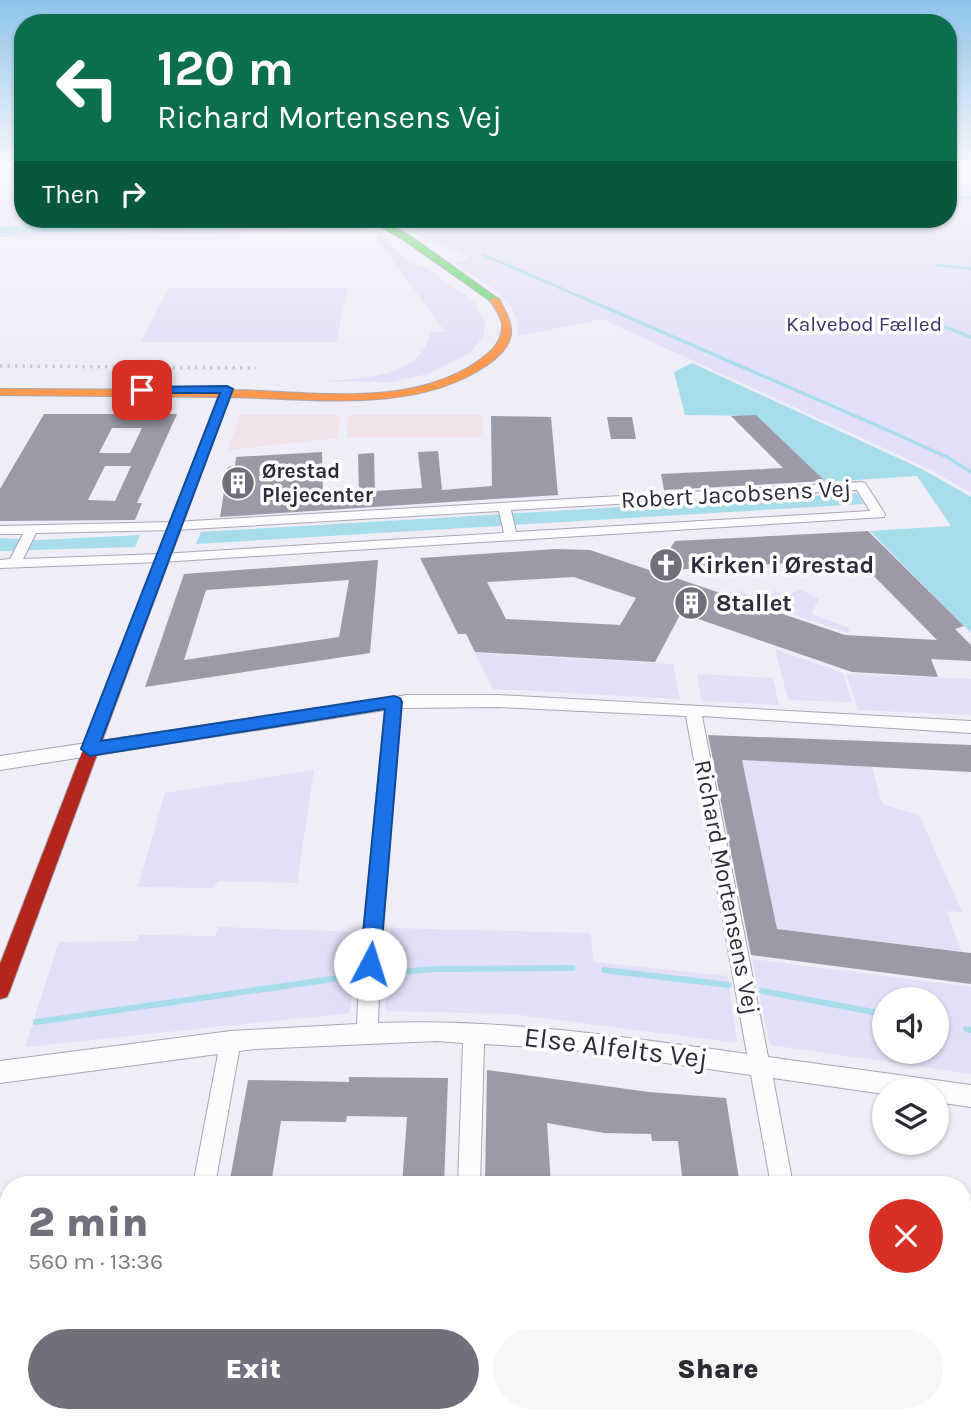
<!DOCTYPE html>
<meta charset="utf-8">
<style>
:root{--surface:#fff;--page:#f7f7f7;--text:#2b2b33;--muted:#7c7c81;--accent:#716f7c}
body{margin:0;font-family:Karla,sans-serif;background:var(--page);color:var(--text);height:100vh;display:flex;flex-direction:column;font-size:26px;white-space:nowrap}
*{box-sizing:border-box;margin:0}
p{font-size:23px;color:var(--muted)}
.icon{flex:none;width:38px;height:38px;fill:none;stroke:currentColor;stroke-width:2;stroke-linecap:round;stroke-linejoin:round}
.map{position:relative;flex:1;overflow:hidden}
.panel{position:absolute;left:0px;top:1176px;width:971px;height:247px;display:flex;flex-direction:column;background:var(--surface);border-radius:28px 28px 0 0;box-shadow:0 2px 5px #0004}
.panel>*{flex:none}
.hud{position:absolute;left:14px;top:14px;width:943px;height:214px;border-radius:28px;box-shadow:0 2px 5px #0004;background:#0b6e4f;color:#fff;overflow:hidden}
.tools{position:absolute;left:872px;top:987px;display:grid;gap:14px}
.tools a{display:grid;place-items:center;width:77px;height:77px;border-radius:50%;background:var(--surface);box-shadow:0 2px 5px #0004;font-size:35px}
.pin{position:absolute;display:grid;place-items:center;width:60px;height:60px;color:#fff;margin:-30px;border-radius:14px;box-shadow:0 4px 10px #0006}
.me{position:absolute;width:77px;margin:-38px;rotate:5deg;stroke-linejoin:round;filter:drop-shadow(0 0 5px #0008)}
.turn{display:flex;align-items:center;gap:24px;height:147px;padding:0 28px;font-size:32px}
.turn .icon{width:91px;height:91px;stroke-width:2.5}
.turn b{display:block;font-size:49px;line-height:60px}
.then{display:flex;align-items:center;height:66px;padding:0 28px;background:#0003;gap:14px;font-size:26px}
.round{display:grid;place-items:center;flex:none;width:74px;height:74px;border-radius:37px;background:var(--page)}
.headline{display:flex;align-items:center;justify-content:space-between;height:119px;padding:0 28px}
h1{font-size:42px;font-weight:800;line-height:52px;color:var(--accent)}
.primary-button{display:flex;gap:14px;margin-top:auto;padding:14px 28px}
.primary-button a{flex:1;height:80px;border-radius:42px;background:var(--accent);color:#fff;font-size:28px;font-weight:800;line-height:80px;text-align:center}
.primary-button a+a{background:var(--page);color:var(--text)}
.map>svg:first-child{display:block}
.education{fill:#f1e3e9}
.green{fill:#e2dff8;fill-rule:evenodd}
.water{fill:#a7ddeb}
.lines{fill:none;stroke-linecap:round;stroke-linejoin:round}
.stream-far2{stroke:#a7ddeb;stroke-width:2.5}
.stream-far1{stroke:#a7ddeb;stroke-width:3.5}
.stream{stroke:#a7ddeb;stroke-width:6}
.building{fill:#9c9aa8;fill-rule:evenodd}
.street-casing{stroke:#a8a6b1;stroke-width:2}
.fast-casing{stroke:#a8a6b1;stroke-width:2}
.slow-casing{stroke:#a8a6b1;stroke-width:2}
.jam-casing{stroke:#a8a6b1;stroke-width:2}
.street{fill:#fcfcfe;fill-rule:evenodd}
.fast{fill:#63d668;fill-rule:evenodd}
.slow{fill:#ff974d;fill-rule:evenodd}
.jam{fill:#b3261e;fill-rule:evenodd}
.rail{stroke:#cbcbce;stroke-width:3.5;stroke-dasharray:2.5 5;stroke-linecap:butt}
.route{fill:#1a73e8;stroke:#114b97;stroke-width:2}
.labels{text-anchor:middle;stroke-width:7;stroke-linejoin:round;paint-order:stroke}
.far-park-label{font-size:21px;fill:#403072;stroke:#fff}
.far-poi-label{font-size:21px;font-weight:bold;fill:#2d2b39;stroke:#fff;text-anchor:start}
.street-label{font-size:24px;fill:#2d2b39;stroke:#fff}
.poi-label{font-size:24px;font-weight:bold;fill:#2d2b39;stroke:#fff;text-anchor:start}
.near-street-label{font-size:28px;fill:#2d2b39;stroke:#fff}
</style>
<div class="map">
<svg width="971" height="1422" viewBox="0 0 971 1422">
<rect width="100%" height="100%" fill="#eeedf8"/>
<path class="education" d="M 240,415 L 341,415 L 337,438 L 228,450 Z
M 348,415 L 483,415 L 483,431 L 479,438 L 347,438 Z"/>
<path class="green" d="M 0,165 L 23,165 L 23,219 L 340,221 L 0,226 Z
M 971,184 L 971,493 L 927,468 L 602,319 L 518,336 C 522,299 480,281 454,264 L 469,258 L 412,232 L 419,224 L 441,223 L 439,219 L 948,219 L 949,185 Z
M 365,227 L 364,231 L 0,237 L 0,233 Z
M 379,234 L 409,262 L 428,269 L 474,302 L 485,323 L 483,337 L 470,353 L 428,374 L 390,382 L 317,381 C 353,380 424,379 430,332 L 445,332 L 376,237 Z
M 168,288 L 348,288 L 336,342 L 141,342 Z
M 800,589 L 819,599 L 811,614 L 850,628 L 848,633 L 729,593 L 739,591 L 761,599 L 773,592 L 788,595 Z
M 775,649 L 843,673 L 852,702 L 788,700 Z
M 475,653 L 673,664 L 680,699 L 493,689 Z
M 697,674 L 773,678 L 779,705 L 702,701 Z
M 846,674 L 971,679 L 971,715 L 858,710 Z
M 742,760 L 872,767 L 882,804 L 919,815 L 962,912 L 947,911 L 961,951 L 777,929 Z
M 314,770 L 297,883 L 219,881 L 212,888 L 138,887 L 165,793 Z
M 219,927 L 358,932 L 350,1013 L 25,1047 L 59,942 L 137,941 L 139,935 L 215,936 Z
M 391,928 L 591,933 L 593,962 L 728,976 L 737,1043 L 512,1014 L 385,1011 Z
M 752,959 L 971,987 L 971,1074 L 770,1045 ZM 884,999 L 936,999 L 936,1052 L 884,1052 Z
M 963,1228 L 971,1229 L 971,1422 L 941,1422 L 939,1414 L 962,1414 Z"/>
<path class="water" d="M 354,220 L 365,227 L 0,233 L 0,226 Z
M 692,363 L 924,470 L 971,497 L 971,633 L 870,531 L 951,526 L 917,476 L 826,482 L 756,416 L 685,415 L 674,372 Z
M 857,493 L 864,504 L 196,544 L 201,532 Z
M 140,535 L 135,547 L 0,551 L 0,538 L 38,540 Z"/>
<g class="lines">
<path class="stream-far2" d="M 948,198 L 971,197
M 484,255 L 611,310
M 936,265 L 971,269"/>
<path class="stream-far1" d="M 607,308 L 885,429 L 947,457 L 971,472
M 936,323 L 970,337"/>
<path class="stream" d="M 604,970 L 729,985
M 386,973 L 436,969 L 572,968
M 762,991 L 884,1014
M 36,1022 L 346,977
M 966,1029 L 971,1030"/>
</g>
<path class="building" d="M 44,414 L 177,414 L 137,503 L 142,503 L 135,520 L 0,521 L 0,489 ZM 112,428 L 142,428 L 130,453 L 99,453 ZM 105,466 L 131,466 L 115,501 L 88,500 Z
M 756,415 L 825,481 L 664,490 L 661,474 L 783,468 L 731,416 Z
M 491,416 L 551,417 L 558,495 L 220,517 L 228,467 L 235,466 L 236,457 L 322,452 L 323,493 L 359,491 L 358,454 L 374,453 L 375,491 L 422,488 L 418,452 L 438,451 L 442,490 L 492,486 Z
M 607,417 L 632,417 L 636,439 L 611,439 Z
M 868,531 L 964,626 L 955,629 L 971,645 L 971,661 L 931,659 L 938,677 L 852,672 L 681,613 L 655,662 L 475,652 L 466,634 L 458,634 L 420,558 L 556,549 L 590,550 L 655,572 L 675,541 ZM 857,559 L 937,640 L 845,635 L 655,571 ZM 574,577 L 636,598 L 620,625 L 506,619 L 487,582 Z
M 378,560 L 370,653 L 145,687 L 184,574 ZM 349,580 L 339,637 L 184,660 L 206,590 Z
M 708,735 L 971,745 L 971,772 L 742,760 L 777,929 L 971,953 L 971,984 L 751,955 Z
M 487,1070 L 649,1092 L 726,1098 L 740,1185 L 683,1185 L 678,1141 L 652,1141 L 651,1134 L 604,1133 L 547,1123 L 551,1185 L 485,1185 Z
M 349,1077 L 448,1078 L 444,1185 L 402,1185 L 407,1117 L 347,1116 L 346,1122 L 281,1121 L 271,1185 L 229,1185 L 248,1080 L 349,1082 Z"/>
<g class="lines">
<g class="street-casing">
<path id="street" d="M 861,482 L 865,483 L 885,514 L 884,517 L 161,562 L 0,568 L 0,560 L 10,559 L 23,534 L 0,534 L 0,526 L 174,522 ZM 857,490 L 870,511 L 516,532 L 511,510 ZM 499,511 L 504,533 L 161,554 L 23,559 L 36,533 L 174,530 Z
M 407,695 L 498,695 L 971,721 L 971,733 L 702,716 L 768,1057 L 971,1085 L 971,1107 L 936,1102 L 936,1090 L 884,1090 L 884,1094 L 773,1078 L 793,1185 L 771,1185 L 751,1075 L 566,1049 L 484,1044 L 480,1185 L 458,1185 L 463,1043 L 437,1041 L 255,1049 L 239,1051 L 215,1185 L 193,1185 L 218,1054 L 0,1083 L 0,1061 L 231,1031 L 357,1024 L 360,964 L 385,710 L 0,770 L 0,756 ZM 498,707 L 686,716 L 747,1054 C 624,1037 502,1018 378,1023 L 380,964 L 401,708 Z
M 148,1414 L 174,1414 L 173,1422 L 147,1422 Z
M 449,1414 L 475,1414 L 475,1422 L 449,1422 Z
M 810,1414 L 836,1414 L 837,1422 L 811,1422 Z"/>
</g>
<g class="fast-casing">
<path id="fast" d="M 367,219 L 377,219 L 410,236 L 500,300 L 492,302 L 404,240 Z"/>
</g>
<g class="slow-casing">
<path id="slow" d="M 492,298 L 498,298 C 517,328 517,344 487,365 C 414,415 312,398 230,397 L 139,641 L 137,645 L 127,645 L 125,641 L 218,397 L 0,395 L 0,389 L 221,390 L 227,386 L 232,390 C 310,391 408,409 477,362 C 491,352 503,342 502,324 C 501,316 494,307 490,300 Z"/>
</g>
<g class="jam-casing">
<path id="jam" d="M 132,636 L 139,641 L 10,990 L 7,997 L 0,999 L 0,964 L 125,641 Z"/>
</g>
<use href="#street" class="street"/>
<use href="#fast" class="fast"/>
<use href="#slow" class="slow"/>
<use href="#jam" class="jam"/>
<path class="rail" d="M 0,366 L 256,368"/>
</g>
<linearGradient id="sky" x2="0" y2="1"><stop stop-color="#8ec4e9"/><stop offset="0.45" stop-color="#f7f7fc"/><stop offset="1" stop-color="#f7f7fc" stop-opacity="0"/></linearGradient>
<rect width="971" height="364" fill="url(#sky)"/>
<path class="route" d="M 227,386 L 233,389 L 101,741 L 394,696 L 400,698 L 402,702 L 380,964 L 377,971 L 370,973 L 363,971 L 360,964 L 385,709 L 90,756 L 81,749 L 220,393 L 142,393 L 136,390 L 142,387 Z"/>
<defs>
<g id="building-disc" transform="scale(1.75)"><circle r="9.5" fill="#716f7c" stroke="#fff"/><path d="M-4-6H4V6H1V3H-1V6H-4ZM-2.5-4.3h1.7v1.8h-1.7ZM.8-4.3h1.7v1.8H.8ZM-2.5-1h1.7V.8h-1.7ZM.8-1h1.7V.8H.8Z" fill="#fff"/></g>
<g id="church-disc" transform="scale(1.75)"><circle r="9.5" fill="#716f7c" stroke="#fff"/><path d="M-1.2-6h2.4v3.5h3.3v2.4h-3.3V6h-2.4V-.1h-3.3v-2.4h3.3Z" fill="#fff"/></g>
</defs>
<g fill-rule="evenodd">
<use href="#building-disc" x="238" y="483"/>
<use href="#church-disc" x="666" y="565"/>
<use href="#building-disc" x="691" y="603"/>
</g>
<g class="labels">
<g class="far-park-label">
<text x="864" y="331">Kalvebod Fælled</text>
</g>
<g class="far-poi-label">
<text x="262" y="478">Ørestad<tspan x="262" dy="24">Plejecenter</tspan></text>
</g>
<g class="street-label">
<text transform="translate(736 494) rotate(-3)" y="8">Robert Jacobsens Vej</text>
<text transform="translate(727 887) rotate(79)" y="8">Richard Mortensens Vej</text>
</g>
<g class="poi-label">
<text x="690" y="573">Kirken i Ørestad</text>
<text x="716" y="611">8tallet</text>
</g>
<g class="near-street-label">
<text transform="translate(616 1047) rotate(7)" y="10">Else Alfelts Vej</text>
</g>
</g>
</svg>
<div class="tools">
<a><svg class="icon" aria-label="sound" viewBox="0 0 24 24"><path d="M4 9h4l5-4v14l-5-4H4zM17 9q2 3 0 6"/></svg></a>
<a><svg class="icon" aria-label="layers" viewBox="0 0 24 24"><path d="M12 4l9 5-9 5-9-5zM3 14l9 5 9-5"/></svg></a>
</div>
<div class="pin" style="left:142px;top:390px;background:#d93025"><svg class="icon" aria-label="arrive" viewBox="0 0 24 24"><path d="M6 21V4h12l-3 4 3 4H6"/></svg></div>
<svg class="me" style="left:370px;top:964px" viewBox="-20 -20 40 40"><circle r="19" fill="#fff"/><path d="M0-13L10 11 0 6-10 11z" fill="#1a73e8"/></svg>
<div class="hud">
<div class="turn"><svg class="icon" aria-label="left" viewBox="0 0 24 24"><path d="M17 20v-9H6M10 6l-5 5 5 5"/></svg><div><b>120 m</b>Richard Mortensens Vej</div></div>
<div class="then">Then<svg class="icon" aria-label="right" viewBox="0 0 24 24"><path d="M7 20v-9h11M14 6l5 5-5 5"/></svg></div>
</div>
<section class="panel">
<div class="headline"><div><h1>2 min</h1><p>560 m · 13:36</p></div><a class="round" style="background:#d93025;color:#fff"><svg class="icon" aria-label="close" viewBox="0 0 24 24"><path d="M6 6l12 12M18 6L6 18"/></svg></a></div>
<div class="primary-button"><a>Exit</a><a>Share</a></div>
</section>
</div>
